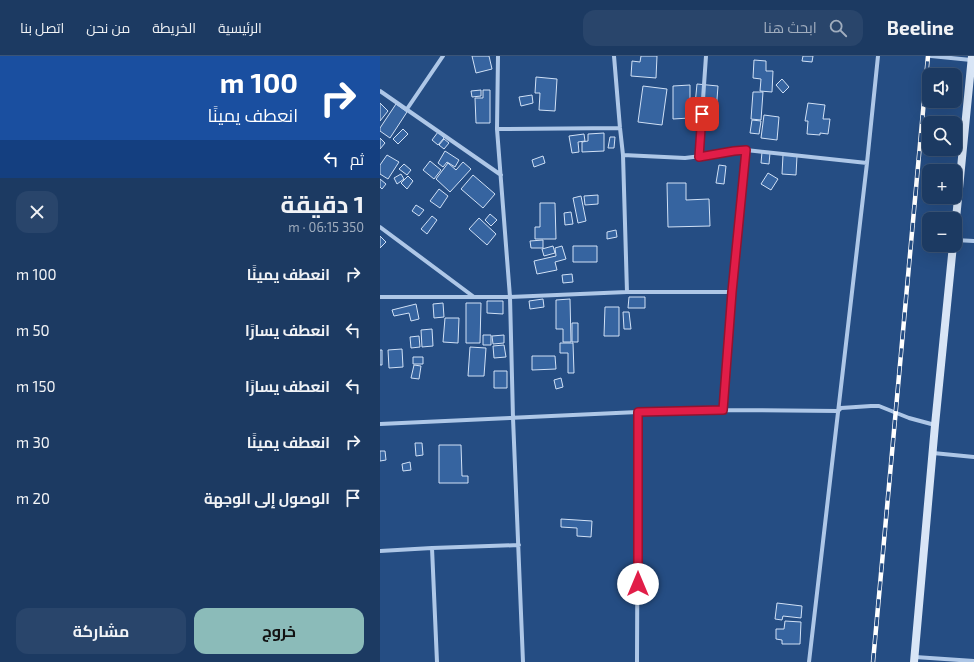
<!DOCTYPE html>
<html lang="ar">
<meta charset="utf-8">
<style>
:root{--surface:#1c3a62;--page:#29456b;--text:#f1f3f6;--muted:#a0adbe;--line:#3a5477;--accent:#8bbbb9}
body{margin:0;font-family:"Exo 2",Cairo,sans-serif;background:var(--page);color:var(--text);direction:rtl;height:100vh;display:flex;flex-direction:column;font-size:15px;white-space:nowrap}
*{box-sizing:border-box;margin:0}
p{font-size:13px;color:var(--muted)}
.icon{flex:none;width:22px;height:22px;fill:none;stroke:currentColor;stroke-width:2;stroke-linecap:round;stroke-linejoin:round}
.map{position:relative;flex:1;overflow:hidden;direction:ltr}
.side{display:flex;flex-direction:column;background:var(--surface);width:380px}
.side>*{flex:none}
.hud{background:#1a4fa0;color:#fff;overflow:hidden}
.controls{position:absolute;left:542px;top:12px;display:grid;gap:8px}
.controls a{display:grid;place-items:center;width:40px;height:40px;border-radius:8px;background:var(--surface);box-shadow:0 4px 16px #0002,0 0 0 1px var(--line);font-size:20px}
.pin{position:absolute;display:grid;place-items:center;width:34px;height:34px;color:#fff;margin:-17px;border-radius:8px;box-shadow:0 2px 6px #0006}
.me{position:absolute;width:44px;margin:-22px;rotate:0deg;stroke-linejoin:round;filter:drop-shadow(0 0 3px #0008)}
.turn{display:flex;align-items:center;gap:14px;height:84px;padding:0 16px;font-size:18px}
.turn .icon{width:52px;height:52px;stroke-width:2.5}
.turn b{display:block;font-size:28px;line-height:34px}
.then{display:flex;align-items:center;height:38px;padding:0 16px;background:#0003;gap:8px;font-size:15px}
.round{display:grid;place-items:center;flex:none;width:42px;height:42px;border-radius:12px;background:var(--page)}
.headline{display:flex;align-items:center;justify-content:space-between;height:68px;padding:0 16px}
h1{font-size:24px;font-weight:700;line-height:30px}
.primary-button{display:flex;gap:8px;margin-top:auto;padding:8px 16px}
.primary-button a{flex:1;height:46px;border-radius:12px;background:var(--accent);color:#111;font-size:16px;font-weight:700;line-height:46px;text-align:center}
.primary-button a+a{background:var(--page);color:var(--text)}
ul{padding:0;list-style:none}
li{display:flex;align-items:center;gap:12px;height:56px;padding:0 16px}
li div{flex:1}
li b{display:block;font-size:15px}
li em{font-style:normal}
header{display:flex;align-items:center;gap:24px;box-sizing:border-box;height:56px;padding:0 20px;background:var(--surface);border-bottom:1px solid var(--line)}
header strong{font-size:19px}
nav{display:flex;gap:22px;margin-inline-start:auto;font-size:14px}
.search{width:280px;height:36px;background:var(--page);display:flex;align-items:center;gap:10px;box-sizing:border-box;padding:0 14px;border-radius:12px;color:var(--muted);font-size:15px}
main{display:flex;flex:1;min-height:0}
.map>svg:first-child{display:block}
.building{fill:#3664a0;stroke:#d1e1f6}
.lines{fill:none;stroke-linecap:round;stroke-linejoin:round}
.minor{stroke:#aec7e7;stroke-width:4}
.secondary{stroke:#d8e5f6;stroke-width:8}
.rail-casing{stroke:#fff;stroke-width:4.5}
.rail{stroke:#254d83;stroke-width:3;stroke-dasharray:9;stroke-linecap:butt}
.route-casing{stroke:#92132f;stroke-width:10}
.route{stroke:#e11d48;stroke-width:7}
</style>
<header>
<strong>Beeline</strong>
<div class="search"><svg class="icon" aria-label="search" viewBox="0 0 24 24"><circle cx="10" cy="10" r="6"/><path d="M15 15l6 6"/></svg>ابحث هنا</div>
<nav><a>الرئيسية</a><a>الخريطة</a><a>من نحن</a><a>اتصل بنا</a></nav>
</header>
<main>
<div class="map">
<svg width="594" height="606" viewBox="0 0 594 606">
<rect width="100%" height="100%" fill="#254d83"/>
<path class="building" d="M 92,0 L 109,0 L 112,13 L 96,17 Z
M 261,0 L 277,0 L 276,22 L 251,20 L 252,5 L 260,6 Z
M 423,0 L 433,0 L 432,6 L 422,5 Z
M 374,4 L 386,5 L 386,15 L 393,15 L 392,36 L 380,35 L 381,23 L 373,22 Z
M 156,21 L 177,23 L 175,55 L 159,54 L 160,37 L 155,37 Z
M 402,23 L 409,31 L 403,37 L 396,29 Z
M 317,28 L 338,30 L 335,70 L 323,70 L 324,59 L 314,59 Z
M 310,29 L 310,62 L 293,63 L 293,30 Z
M 263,30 L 287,33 L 282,69 L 258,66 Z
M 101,34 L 101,40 L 92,41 L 91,35 Z
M 103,34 L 110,34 L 110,67 L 96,67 L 95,42 L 103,42 Z
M 373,36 L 383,36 L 381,64 L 371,63 Z
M 152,39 L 153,47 L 141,50 L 139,41 Z
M 0,47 L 8,55 L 0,65 Z
M 428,47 L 445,49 L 443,63 L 450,63 L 448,78 L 440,77 L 440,79 L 427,78 L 428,65 L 425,65 Z
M 16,48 L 27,56 L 10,82 L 0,75 L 0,72 Z
M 384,59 L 399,61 L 397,84 L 381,82 Z
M 372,64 L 381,65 L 379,78 L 370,77 Z
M 23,73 L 28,78 L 18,88 L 13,83 Z
M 58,76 L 64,82 L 58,89 L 52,84 Z
M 224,77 L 224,95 L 202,96 L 202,86 L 208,85 L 208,78 Z
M 204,78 L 205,85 L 198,86 L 199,96 L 192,97 L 189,80 Z
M 230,81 L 235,81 L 234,92 L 228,92 Z
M 0,82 L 5,87 L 0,93 Z
M 64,83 L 69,87 L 64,93 L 59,89 Z
M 65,95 L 79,104 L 75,111 L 67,106 L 63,111 L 58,107 Z
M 382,96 L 390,97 L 389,108 L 381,107 Z
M 7,99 L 19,106 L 8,123 L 0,118 L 0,109 Z
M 403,99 L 417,100 L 416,119 L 402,118 Z
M 163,100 L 165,107 L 154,111 L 152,104 Z
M 50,105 L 61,114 L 54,123 L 43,114 Z
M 83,106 L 91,113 L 70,136 L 56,123 L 68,107 L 76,114 Z
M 24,108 L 31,114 L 27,119 L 19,113 Z
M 339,109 L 346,110 L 344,128 L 336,127 Z
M 388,117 L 398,123 L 391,134 L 381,128 Z
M 21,118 L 24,123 L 17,128 L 14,122 Z
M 93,119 L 115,138 L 103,152 L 81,133 Z
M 28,120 L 33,125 L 27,133 L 21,127 Z
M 0,123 L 6,128 L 2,133 L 0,131 Z
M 287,127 L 306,127 L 306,144 L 329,143 L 330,170 L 288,171 Z
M 59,133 L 68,140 L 60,152 L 50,145 Z
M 218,139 L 218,148 L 205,149 L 204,140 Z
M 201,140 L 206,165 L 198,167 L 193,142 Z
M 160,147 L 175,147 L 176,183 L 155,183 L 155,171 L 160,171 Z
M 36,149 L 44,154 L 39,160 L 32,155 Z
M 191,156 L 193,168 L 185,169 L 184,157 Z
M 110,158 L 117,164 L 111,170 L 105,164 Z
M 52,160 L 57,164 L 47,178 L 41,173 Z
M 99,162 L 116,178 L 107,189 L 89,173 Z
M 236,174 L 237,181 L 227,183 L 227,176 Z
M 0,180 L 6,186 L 0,192 Z
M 163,184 L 163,192 L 151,192 L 150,185 Z
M 173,190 L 175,197 L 164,200 L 162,193 Z
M 182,190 L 186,203 L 175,206 L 177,214 L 157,218 L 154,205 L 176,200 L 175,192 Z
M 193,190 L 217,190 L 217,206 L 193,206 Z
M 192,218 L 193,226 L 183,227 L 182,219 Z
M 249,241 L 265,241 L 265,252 L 248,252 Z
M 163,243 L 164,251 L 150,253 L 149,245 Z
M 190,243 L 191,286 L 183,286 L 183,273 L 176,273 L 176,244 Z
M 107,245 L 123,245 L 123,258 L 107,257 Z
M 63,247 L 64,261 L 54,262 L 53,248 Z
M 86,247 L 101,247 L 100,287 L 86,287 Z
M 36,248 L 39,263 L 31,265 L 29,257 L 14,260 L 12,254 Z
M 225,251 L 239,251 L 239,280 L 224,280 Z
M 243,256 L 249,256 L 251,273 L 244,273 Z
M 65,262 L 79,262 L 78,287 L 63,286 Z
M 192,267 L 198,267 L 198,286 L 192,286 Z
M 52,273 L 53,290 L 42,291 L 41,274 Z
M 103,279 L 111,279 L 111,289 L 103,289 Z
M 124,279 L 124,287 L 113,288 L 112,280 Z
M 39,280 L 40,291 L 31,292 L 30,281 Z
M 180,287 L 193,287 L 194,317 L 188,317 L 188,297 L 180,297 Z
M 124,289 L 126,301 L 114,302 L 113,290 Z
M 90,291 L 106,292 L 104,320 L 88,320 Z
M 22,293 L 23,311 L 9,312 L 8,294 Z
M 0,294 L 2,294 L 2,309 L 0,309 Z
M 152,300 L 175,300 L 176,313 L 152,314 Z
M 33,301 L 43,301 L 43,308 L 33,308 Z
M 34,309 L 41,310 L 39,323 L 31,322 Z
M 114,315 L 127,315 L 127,332 L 114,332 Z
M 181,322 L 183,331 L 176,333 L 174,324 Z
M 35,387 L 42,387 L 43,399 L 36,400 Z
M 59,389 L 81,389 L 82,420 L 88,420 L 88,427 L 59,427 Z
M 0,395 L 5,395 L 6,404 L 0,405 Z
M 30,406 L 31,414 L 23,415 L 22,408 Z
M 181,463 L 212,465 L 211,481 L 197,480 L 197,472 L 181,471 Z
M 397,547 L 422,550 L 421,562 L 403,560 L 402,564 L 395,563 Z
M 405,565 L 421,566 L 420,588 L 402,588 L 402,584 L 396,583 L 396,573 L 404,573 Z"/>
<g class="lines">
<path class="minor" d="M 118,0 L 117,73 L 130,241 L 133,362 L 143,606
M 234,0 L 240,72 L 243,99 L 247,236
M 551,0 L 591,4
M 0,35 L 121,119
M 27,53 L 63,0
M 117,73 L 240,72
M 243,99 L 305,102 L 329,99 L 355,95 L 366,94 L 487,107
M 319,101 L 326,0
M 0,171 L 94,241
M 575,184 L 594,185
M 0,241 L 130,241 L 247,236 L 352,236
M 343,354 L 352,236 L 366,94
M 0,368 L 258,356 L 343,354 L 458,355 L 461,352 L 491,350 L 499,350 L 529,362 L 555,369
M 553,397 L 594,401
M 52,492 L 57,606
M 0,495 L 52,492 L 139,489
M 535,601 L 594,605
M 257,606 L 258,356
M 429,606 L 487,107 L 498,0"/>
<path class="secondary" d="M 575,173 L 592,0
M 534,606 L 555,369 L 573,189"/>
<g class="rail-casing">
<path id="rail" d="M 493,606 L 548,0"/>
</g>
<use href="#rail" class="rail"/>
</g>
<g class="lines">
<g class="route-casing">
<path id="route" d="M 258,528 L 258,356 L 343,354 L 352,236 L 366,94 L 354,95 L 319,101 L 322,58"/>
</g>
<use href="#route" class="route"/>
</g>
</svg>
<div class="controls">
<a><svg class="icon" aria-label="sound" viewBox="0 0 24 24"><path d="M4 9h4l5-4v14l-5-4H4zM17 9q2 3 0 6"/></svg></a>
<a><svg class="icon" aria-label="search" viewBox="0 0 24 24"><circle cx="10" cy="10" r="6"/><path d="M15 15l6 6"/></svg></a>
<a>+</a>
<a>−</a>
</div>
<div class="pin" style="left:322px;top:58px;background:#d93025"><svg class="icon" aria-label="arrive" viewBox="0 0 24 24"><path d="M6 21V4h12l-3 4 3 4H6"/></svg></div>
<svg class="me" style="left:258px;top:528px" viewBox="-20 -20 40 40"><circle r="19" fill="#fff"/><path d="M0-13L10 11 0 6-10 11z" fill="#e11d48"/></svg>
</div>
<section class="side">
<div class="hud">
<div class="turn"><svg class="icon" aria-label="right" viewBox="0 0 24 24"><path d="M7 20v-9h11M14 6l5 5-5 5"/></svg><div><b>100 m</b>انعطف يمينًا</div></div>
<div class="then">ثم<svg class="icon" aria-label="left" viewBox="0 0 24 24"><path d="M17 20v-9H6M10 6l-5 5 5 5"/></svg></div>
</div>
<div class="headline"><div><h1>1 دقيقة</h1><p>350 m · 06:15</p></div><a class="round"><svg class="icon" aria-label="close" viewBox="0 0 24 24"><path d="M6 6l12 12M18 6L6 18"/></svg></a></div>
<ul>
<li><svg class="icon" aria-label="right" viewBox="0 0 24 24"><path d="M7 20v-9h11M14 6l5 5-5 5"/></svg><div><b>انعطف يمينًا</b></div><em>100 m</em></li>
<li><svg class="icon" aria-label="left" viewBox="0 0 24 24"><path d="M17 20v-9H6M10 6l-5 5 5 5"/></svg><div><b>انعطف يسارًا</b></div><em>50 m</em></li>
<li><svg class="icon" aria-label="left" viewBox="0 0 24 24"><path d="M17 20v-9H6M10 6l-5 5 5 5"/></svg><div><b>انعطف يسارًا</b></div><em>150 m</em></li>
<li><svg class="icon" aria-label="right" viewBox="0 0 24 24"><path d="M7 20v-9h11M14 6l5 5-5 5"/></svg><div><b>انعطف يمينًا</b></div><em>30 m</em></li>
<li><svg class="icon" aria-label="arrive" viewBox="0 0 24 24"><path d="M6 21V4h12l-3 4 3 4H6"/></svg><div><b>الوصول إلى الوجهة</b></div><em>20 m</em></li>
</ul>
<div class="primary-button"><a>خروج</a><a>مشاركة</a></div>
</section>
</main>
